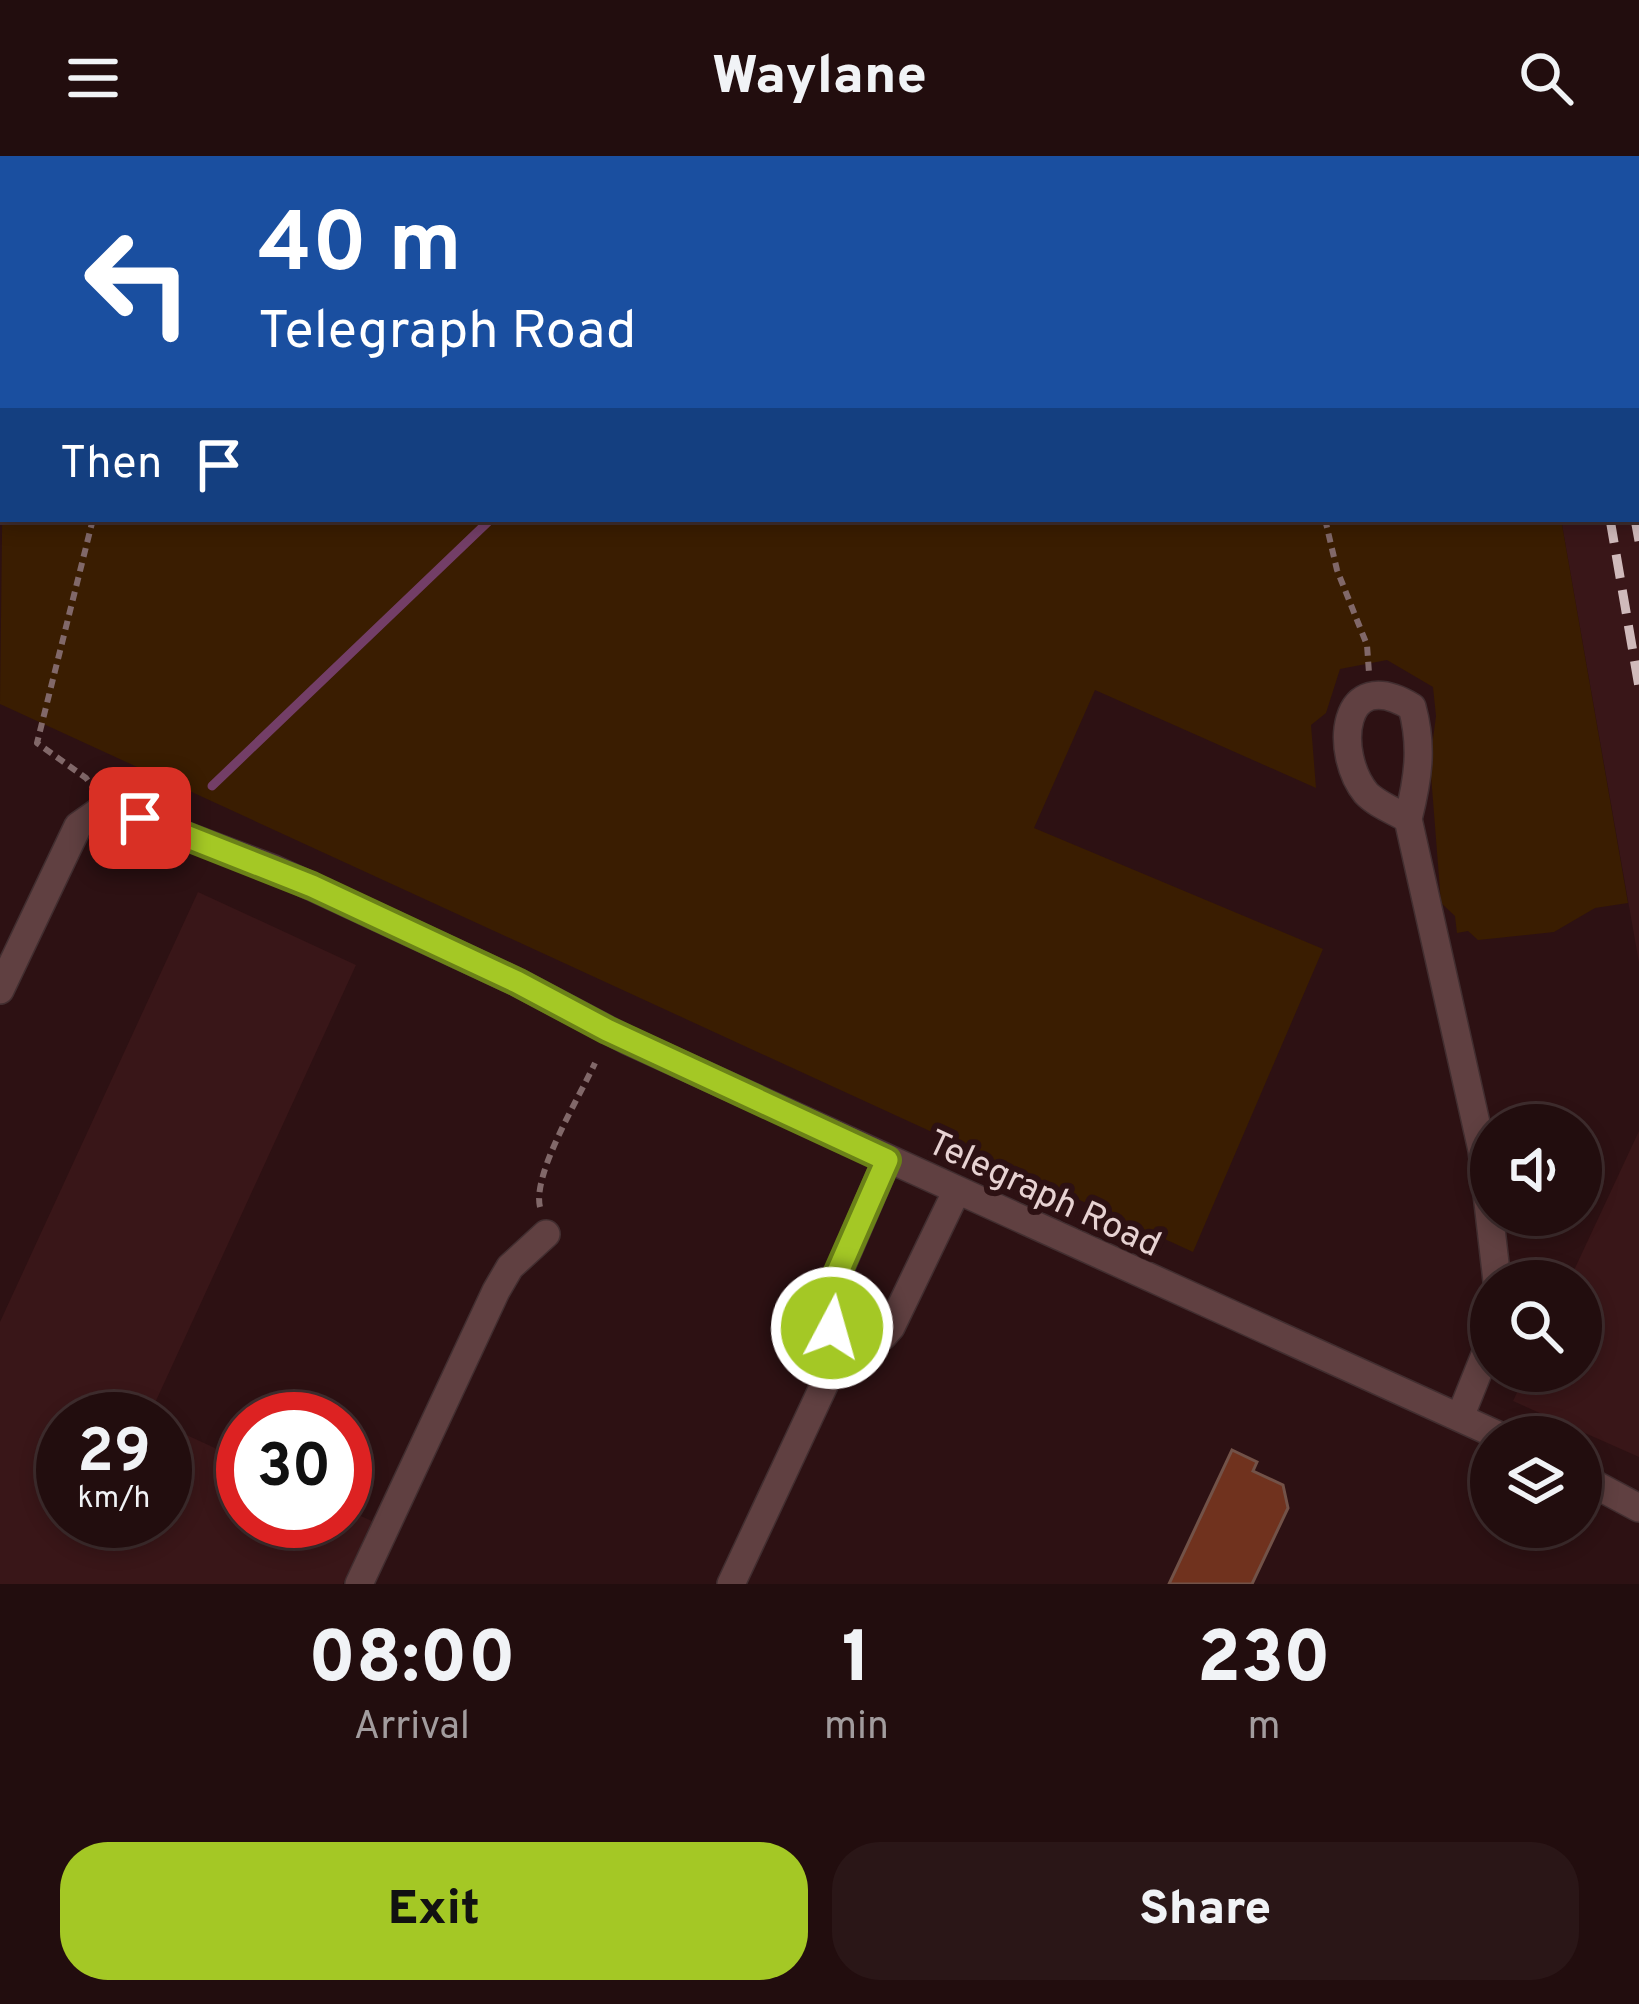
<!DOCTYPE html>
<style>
:root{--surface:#220d0e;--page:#2a1617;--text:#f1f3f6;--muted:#a29c9e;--line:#3f2d2e;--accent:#a4c825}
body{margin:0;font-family:Overpass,sans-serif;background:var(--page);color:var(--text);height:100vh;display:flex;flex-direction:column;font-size:45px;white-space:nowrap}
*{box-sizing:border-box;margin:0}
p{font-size:39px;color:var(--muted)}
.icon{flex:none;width:66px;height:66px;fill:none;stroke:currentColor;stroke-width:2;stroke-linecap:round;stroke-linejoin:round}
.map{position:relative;height:1428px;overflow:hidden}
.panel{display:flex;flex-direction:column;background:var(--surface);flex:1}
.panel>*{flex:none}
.top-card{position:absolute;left:0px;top:0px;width:1641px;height:366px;box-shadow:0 6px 18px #0003,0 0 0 3px var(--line);background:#1a4fa0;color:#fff;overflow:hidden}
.tools{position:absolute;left:1470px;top:948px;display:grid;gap:24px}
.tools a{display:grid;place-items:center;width:132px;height:132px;border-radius:50%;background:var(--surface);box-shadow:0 6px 18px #0003,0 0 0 3px var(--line);font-size:60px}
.speed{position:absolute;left:36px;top:1236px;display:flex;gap:24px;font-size:60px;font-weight:700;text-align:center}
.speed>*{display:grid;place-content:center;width:156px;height:156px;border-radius:50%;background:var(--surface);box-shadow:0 6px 18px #0003,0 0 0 3px var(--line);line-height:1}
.speed small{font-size:30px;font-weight:400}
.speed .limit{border:18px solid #d22;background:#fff;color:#111}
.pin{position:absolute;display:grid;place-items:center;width:102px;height:102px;color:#fff;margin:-51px;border-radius:24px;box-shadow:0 6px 18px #0006}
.me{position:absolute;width:132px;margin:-66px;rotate:6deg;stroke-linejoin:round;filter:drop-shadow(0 0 9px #0008)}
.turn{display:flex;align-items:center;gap:42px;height:252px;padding:0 60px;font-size:54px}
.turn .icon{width:156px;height:156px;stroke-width:2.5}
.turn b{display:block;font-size:84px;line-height:102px}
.then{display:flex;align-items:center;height:114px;padding:0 60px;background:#0003;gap:24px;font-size:45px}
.eta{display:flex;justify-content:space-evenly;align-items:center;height:204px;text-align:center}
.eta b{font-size:72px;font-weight:800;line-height:84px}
.primary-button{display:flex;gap:24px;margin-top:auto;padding:24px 60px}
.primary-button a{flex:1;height:138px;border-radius:48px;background:var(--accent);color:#111;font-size:48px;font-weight:800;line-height:138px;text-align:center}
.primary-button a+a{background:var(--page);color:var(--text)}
header{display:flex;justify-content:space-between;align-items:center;height:156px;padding:0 60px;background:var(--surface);font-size:54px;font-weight:800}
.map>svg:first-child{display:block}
.built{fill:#391618}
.green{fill:#3a1d01}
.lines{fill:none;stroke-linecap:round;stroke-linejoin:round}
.stream{stroke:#733e67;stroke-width:9}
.building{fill:#70321e;stroke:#725248;stroke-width:3}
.minor-casing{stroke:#422e30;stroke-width:30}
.motorway-casing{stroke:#422e30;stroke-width:51}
.path{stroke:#816869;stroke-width:6;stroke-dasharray:9 6;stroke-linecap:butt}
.minor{stroke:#604041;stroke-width:27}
.motorway{stroke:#c65b87;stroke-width:48}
.rail{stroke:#d0babb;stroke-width:9;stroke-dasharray:24 12;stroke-linecap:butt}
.route-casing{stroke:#6b8218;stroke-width:30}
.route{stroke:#a4c825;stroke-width:21}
.labels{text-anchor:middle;stroke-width:12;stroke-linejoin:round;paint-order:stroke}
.street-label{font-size:36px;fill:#e7d2d2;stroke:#2d1113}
</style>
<header><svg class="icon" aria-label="menu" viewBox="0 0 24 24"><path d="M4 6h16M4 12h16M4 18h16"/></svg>Waylane<svg class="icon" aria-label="search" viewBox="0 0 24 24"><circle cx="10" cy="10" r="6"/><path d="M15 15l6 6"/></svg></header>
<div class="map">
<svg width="1639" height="1428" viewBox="0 0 1639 1428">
<rect width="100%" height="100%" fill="#2d1113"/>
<path class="built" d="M 1498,0 L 1639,0 L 1639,807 L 1561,363 L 1638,363 L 1638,3 Z
M 198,736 L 356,809 L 149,1260 L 153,1263 L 63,1263 L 63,1365 L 165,1365 L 165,1269 L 243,1305 L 243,1365 L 345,1365 L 345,1353 L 372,1365 L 343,1428 L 0,1428 L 0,1166 Z
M 1639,975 L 1639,1301 L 1513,1245 L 1527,1215 L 1581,1215 L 1581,1125 L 1569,1125 Z"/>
<path class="green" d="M 129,0 L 1498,0 L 1499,3 L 127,3 Z
M 3,295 L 3,363 L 1561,363 L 1628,747 L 1595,752 L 1554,776 L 1478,784 L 1468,775 L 1457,777 L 1455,760 L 1441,747 L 1430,606 L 1436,560 L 1433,531 L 1387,504 L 1340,513 L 1326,557 L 1311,569 L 1316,632 L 1095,534 L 1034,672 L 1323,793 L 1193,1096 L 0,548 Z"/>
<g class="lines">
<path class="stream" d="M 740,3 L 741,0
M 212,630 L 491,363"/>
</g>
<path class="building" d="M 1232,1294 L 1257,1306 L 1253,1315 L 1283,1329 L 1288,1352 L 1252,1428 L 1169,1428 Z"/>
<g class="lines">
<g class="minor-casing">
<path id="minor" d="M 1408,663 C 1395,655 1376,648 1366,637 C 1334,598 1340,507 1412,551 C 1423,591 1418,623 1408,663 L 1482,994 L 1497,1125
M 0,834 L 78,670 L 98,656 L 125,657 L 274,713 L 517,826 L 627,884 L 1502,1281
M 841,1193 L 883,1180 L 891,1171 L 957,1034
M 1460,1261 L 1491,1184
M 1581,1321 L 1639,1352
M 359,1428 L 496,1135 L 510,1111 L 546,1078
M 731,1428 L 841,1193 L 828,1159 L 831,1134 L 887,1004"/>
</g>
<g class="motorway-casing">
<path id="motorway" d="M 57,3 L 59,0
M 0,135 L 3,128"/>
</g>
<path class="path" d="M 1253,0 L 1254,3
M 197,3 L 197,0
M 93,363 L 37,587 L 86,622 L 94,633
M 1325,363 L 1337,414 L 1367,489 L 1369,517
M 540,1051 C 532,1018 580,940 595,907"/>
<use href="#minor" class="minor"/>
<use href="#motorway" class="motorway"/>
<path class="rail" d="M 1549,0 L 1549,3
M 1573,0 L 1574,3
M 1598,0 L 1598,3
M 1638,244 L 1639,250
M 1610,363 L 1639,531
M 1635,363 L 1639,385"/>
</g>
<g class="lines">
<g class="route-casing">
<path id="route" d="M 140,662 L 312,730 L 517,826 L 607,874 L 887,1004 L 830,1134 L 832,1172"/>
</g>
<use href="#route" class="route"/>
</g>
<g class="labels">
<g class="street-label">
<text transform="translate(1045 1036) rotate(25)" y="13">Telegraph Road</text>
</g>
</g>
</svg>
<div class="tools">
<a><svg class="icon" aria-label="sound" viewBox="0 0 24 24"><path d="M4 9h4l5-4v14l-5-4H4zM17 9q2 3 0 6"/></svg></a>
<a><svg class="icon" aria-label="search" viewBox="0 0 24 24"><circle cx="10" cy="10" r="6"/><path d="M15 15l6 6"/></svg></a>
<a><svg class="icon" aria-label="layers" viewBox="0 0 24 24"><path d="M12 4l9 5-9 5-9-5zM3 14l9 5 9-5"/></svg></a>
</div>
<div class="speed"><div>29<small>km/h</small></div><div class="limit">30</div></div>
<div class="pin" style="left:140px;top:662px;background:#d93025"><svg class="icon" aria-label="arrive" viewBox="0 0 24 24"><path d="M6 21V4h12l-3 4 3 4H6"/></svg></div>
<svg class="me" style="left:832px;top:1172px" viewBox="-20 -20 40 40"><circle r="17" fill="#a4c825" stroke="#fff" stroke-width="3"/><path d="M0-11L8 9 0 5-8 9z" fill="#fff"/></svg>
<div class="top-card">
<div class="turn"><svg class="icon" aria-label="left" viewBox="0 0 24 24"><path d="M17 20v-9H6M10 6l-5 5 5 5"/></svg><div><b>40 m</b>Telegraph Road</div></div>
<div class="then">Then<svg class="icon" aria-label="arrive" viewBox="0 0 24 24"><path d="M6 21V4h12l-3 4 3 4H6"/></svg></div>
</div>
</div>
<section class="panel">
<div class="eta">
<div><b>08:00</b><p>Arrival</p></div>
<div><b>1</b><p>min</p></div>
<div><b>230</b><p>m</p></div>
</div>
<div class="primary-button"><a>Exit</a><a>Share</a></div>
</section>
